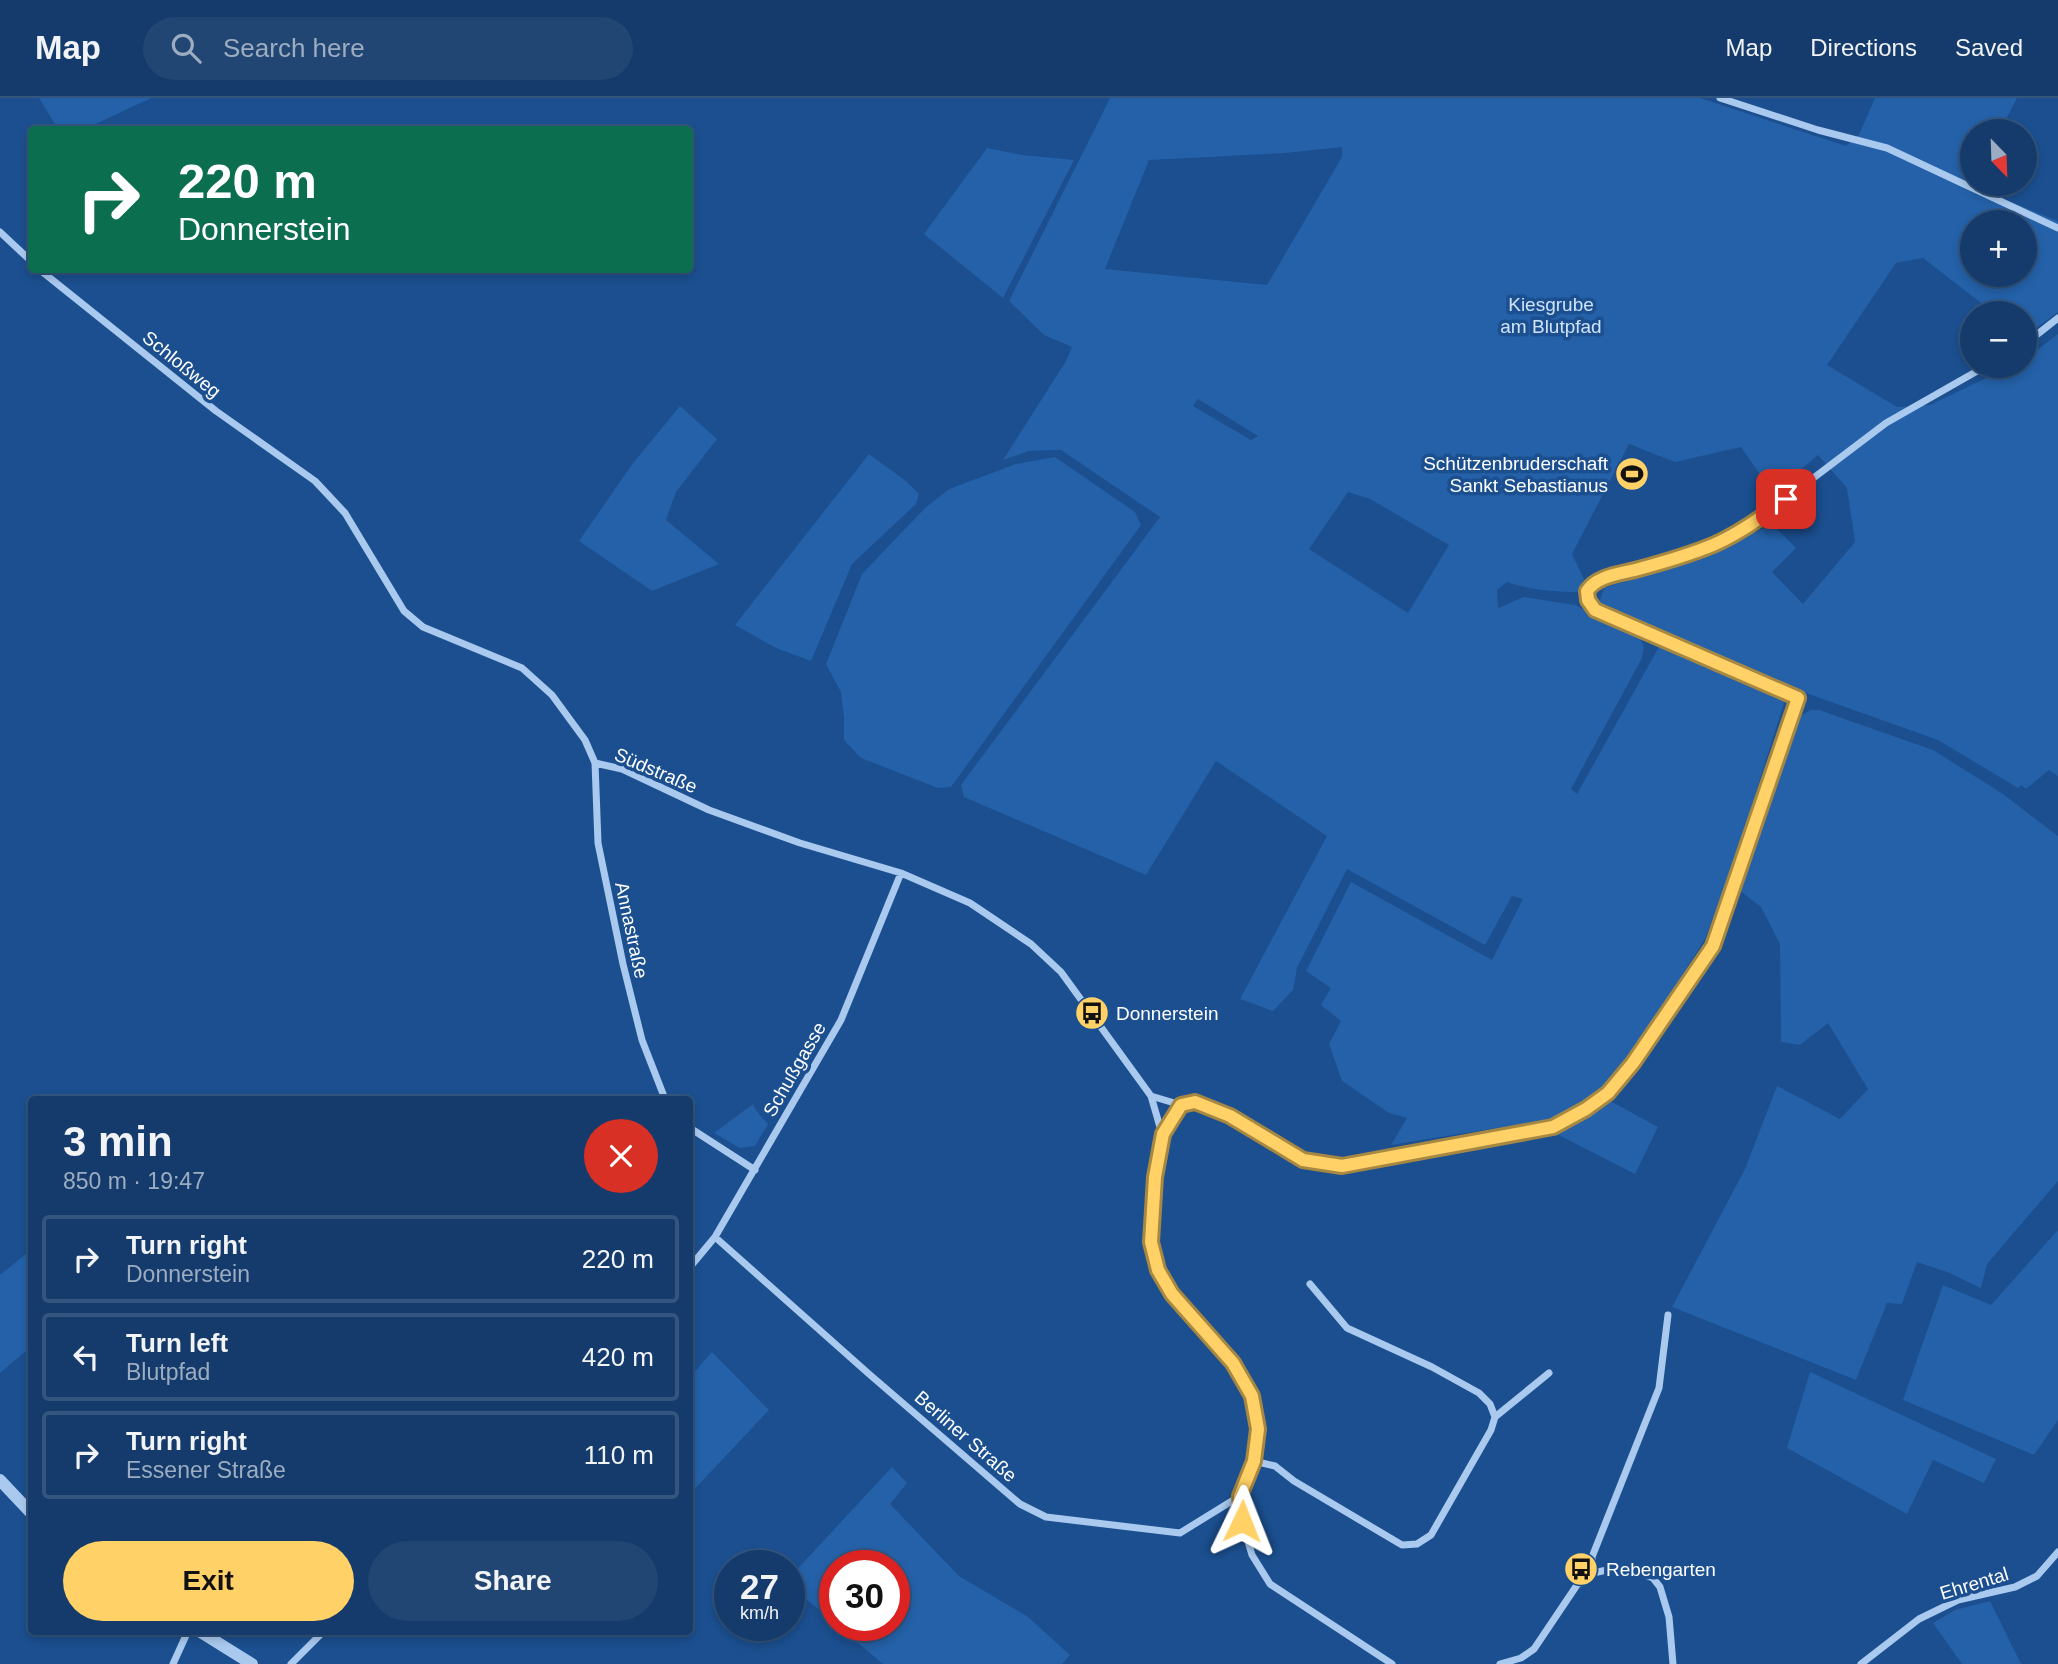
<!DOCTYPE html>
<meta charset="utf-8">
<style>
:root{--surface:#143b6b;--page:#214673;--text:#f1f3f6;--muted:#9dadc1;--line:#33557e;--accent:#ffd166}
body{margin:0;font-family:Helvetica,sans-serif;background:var(--page);color:var(--text);height:100vh;display:flex;flex-direction:column;font-size:26px;white-space:nowrap}
*{box-sizing:border-box;margin:0}
p{font-size:23px;color:var(--muted)}
.icon{flex:none;width:38px;height:38px;fill:none;stroke:currentColor;stroke-width:2;stroke-linecap:round;stroke-linejoin:round}
.map{position:relative;flex:1;overflow:hidden}
.drawer{position:absolute;left:28px;top:998px;width:665px;height:539px;display:flex;flex-direction:column;background:var(--surface);border-radius:7px;box-shadow:0 4px 10px #0003,0 0 0 2px var(--line)}
.drawer>*{flex:none}
.guide{position:absolute;left:28px;top:28px;width:665px;height:147px;border-radius:7px;box-shadow:0 4px 10px #0003,0 0 0 2px var(--line);background:#0b6e4f;color:#fff;overflow:hidden}
.needle{width:46px;rotate:157deg}
.fabs{position:absolute;left:1960px;top:21px;display:grid;gap:14px}
.fabs a{display:grid;place-items:center;width:77px;height:77px;border-radius:50%;background:var(--surface);box-shadow:0 4px 10px #0003,0 0 0 2px var(--line);font-size:35px}
.speed{position:absolute;left:714px;top:1452px;display:flex;gap:14px;font-size:35px;font-weight:700;text-align:center}
.speed>*{display:grid;place-content:center;width:91px;height:91px;border-radius:50%;background:var(--surface);box-shadow:0 4px 10px #0003,0 0 0 2px var(--line);line-height:1}
.speed small{font-size:18px;font-weight:400}
.speed .limit{border:10px solid #d22;background:#fff;color:#111}
.pin{position:absolute;display:grid;place-items:center;width:60px;height:60px;color:#fff;margin:-30px;border-radius:14px;box-shadow:0 4px 10px #0006}
.me{position:absolute;width:77px;margin:-38px;rotate:2deg;stroke-linejoin:round;filter:drop-shadow(0 0 5px #0008)}
.turn{display:flex;align-items:center;gap:24px;height:147px;padding:0 35px;font-size:32px}
.turn .icon{width:91px;height:91px;stroke-width:2.5}
.turn b{display:block;font-size:49px;line-height:60px}
.round{display:grid;place-items:center;flex:none;width:74px;height:74px;border-radius:37px;background:var(--page)}
.head{display:flex;align-items:center;justify-content:space-between;height:119px;padding:0 35px}
h1{font-size:42px;font-weight:600;line-height:52px}
.action{display:flex;gap:14px;margin-top:auto;padding:14px 35px}
.action a{flex:1;height:80px;border-radius:42px;background:var(--accent);color:#111;font-size:28px;font-weight:600;line-height:80px;text-align:center}
.action a+a{background:var(--page);color:var(--text)}
ul{padding:0;list-style:none}
li{display:flex;align-items:center;gap:21px;height:88px;margin:0 14px 10px;padding:0 21px;border:4px solid var(--line);border-radius:7px}
li div{flex:1}
li b{display:block;font-size:26px}
li em{font-style:normal}
header{display:flex;align-items:center;gap:42px;box-sizing:border-box;height:98px;padding:0 35px;background:var(--surface);border-bottom:2px solid var(--line)}
header strong{font-size:33px}
nav{display:flex;gap:38px;margin-inline-start:auto;font-size:24px}
.search{width:490px;height:63px;background:var(--page);display:flex;align-items:center;gap:18px;box-sizing:border-box;padding:0 24px;border-radius:38px;color:var(--muted);font-size:26px}
.map>svg:first-child{display:block}
.green{fill:#2461a8;fill-rule:evenodd}
.lines{fill:none;stroke-linecap:round;stroke-linejoin:round}
.minor{stroke:#a9c9ee;stroke-width:7}
.tertiary{stroke:#a9c9ee;stroke-width:12}
.route-casing{stroke:#a68842;stroke-width:18}
.route{stroke:#ffd166;stroke-width:12}
.labels{text-anchor:middle;stroke-width:7;stroke-linejoin:round;paint-order:stroke}
.park-label{font-size:19px;fill:#cfe3fa;stroke:#1b4f8f}
.street-label{font-size:19px;fill:#fff;stroke:#1b4f8f}
.poi-label{font-size:19px;fill:#fff;stroke:#1b4f8f;text-anchor:start}
</style>
<header>
<strong>Map</strong>
<div class="search"><svg class="icon" aria-label="search" viewBox="0 0 24 24"><circle cx="10" cy="10" r="6"/><path d="M15 15l6 6"/></svg>Search here</div>
<nav><a>Map</a><a>Directions</a><a>Saved</a></nav>
</header>
<div class="map">
<svg width="2058" height="1566" viewBox="0 0 2058 1566">
<rect width="100%" height="100%" fill="#1b4f8f"/>
<path class="green" d="M 39,0 L 151,0 L 85,31 L 58,31 Z
M 1110,0 L 1700,0 L 1846,48 L 1859,37 L 1875,0 L 2017,0 L 2000,33 L 1972,33 L 1972,88 L 2058,123 L 2058,214 L 2025,238 L 2025,215 L 1994,215 L 1923,160 L 1896,165 L 1827,267 L 1897,309 L 1930,307 L 2011,268 L 2025,268 L 2025,261 L 2058,236 L 2058,678 L 2049,672 L 2026,691 L 2021,687 L 2018,690 L 1938,642 L 1789,589 L 1732,770 L 1705,841 L 1629,961 L 1601,990 L 1612,1004 L 1658,1029 L 1635,1076 L 1533,1024 L 1391,1047 L 1407,1020 L 1389,1015 L 1342,983 L 1329,946 L 1341,923 L 1321,907 L 1331,890 L 1306,873 L 1351,784 L 1492,862 L 1523,801 L 1512,798 L 1485,847 L 1347,771 L 1297,870 L 1293,892 L 1273,913 L 1240,901 L 1327,738 L 1216,663 L 1146,777 L 964,699 L 961,687 L 1160,419 L 1061,352 L 1029,353 L 1003,362 L 1066,263 L 1072,249 L 1044,237 L 1009,203 ZM 1342,49 L 1342,59 L 1267,187 L 1105,171 L 1149,62 L 1285,55 ZM 1972,124 L 2025,124 L 2025,177 L 1972,177 ZM 1198,301 L 1258,338 L 1251,342 L 1193,308 ZM 1629,346 L 1675,364 L 1741,349 L 1773,395 L 1818,357 L 1847,390 L 1855,444 L 1803,506 L 1772,474 L 1796,450 L 1772,426 L 1715,455 L 1604,490 L 1599,505 L 1665,538 L 1577,696 L 1571,691 L 1642,560 L 1644,549 L 1640,540 L 1575,507 L 1524,499 L 1498,510 L 1497,492 L 1507,484 C 1531,492 1552,494 1577,494 L 1584,481 L 1572,456 ZM 1348,394 L 1370,401 L 1449,447 L 1408,515 L 1309,451 Z
M 987,50 L 1022,57 L 1074,62 L 1003,200 L 924,136 Z
M 680,308 L 717,341 L 676,394 L 666,422 L 719,466 L 652,493 L 579,443 L 633,365 Z
M 869,356 L 907,384 L 919,396 L 916,406 L 852,466 L 811,563 L 776,550 L 735,527 Z
M 1055,359 L 1135,414 L 1141,427 L 951,689 L 938,690 L 861,660 L 844,642 L 844,620 L 841,594 L 826,566 L 862,476 L 925,410 L 949,391 L 1016,366 Z
M 1811,612 L 1819,612 L 1933,652 L 2003,696 L 2058,738 L 2058,1083 L 1987,1166 L 1981,1190 L 1947,1174 L 1917,1164 L 1902,1206 L 1887,1205 L 1856,1282 L 1672,1209 L 1745,1071 L 1777,988 L 1840,1021 L 1868,991 L 1828,925 L 1800,947 L 1781,944 L 1780,846 L 1761,809 L 1739,792 L 1800,618 Z
M 753,1006 L 758,1015 L 768,1026 L 755,1048 L 740,1050 L 714,1035 Z
M 2058,1132 L 2058,1322 L 2034,1357 L 1903,1302 L 1943,1187 L 1991,1207 Z
M 31,1152 L 31,1249 L 0,1275 L 0,1177 Z
M 712,1254 L 769,1312 L 690,1396 L 690,1279 Z
M 1810,1274 L 1996,1361 L 1984,1385 L 1933,1362 L 1907,1416 L 1787,1350 Z
M 892,1369 L 907,1385 L 890,1406 L 959,1478 L 1028,1519 L 1070,1557 L 1062,1566 L 883,1566 L 838,1528 L 894,1528 L 894,1468 L 835,1468 L 835,1525 L 789,1487 L 789,1480 Z
M 1990,1503 L 2020,1564 L 2022,1566 L 1962,1566 L 1933,1525 L 1955,1512 Z"/>
<g class="lines">
<path class="minor" d="M 1720,0 L 1818,32 L 1887,50 L 2058,130
M 0,134 L 32,164
M 40,172 L 216,313 L 315,383 L 345,415 L 404,513 L 423,529 L 522,570 L 552,597 L 585,642 L 595,665 L 598,745 L 623,866 L 642,942 L 665,1001
M 2025,246 L 2058,220
M 595,665 L 622,671 L 709,712 L 800,745 L 901,775 L 970,805 L 1031,846 L 1061,874 L 1151,998 L 1181,1007 L 1195,1004 L 1230,1018 L 1303,1062 L 1342,1068 L 1553,1029 L 1586,1011 L 1608,995 L 1633,965 L 1713,848 L 1798,600 L 1595,512 L 1589,502 L 1587,493 L 1590,488 L 1603,480 L 1713,447 L 1766,416 L 1886,325 L 1986,268
M 1151,998 L 1162,1036
M 1181,1007 L 1162,1036 L 1155,1079 L 1151,1144 L 1158,1172 L 1172,1196 L 1233,1264 L 1253,1298 L 1258,1331 L 1254,1363 L 1240,1398 L 1242,1423 L 1252,1457 L 1270,1486 L 1392,1566
M 690,1030 L 755,1072
M 715,1139 L 869,1276 L 1020,1406 L 1046,1419 L 1180,1435 L 1240,1398
M 690,1169 L 715,1139 L 841,922 L 901,775
M 1495,1319 L 1549,1275
M 1254,1363 L 1275,1368 L 1294,1383 L 1402,1447 L 1417,1446 L 1431,1437 L 1491,1332 L 1495,1319 L 1490,1306 L 1479,1295 L 1432,1269 L 1347,1230 L 1310,1186
M 1593,1475 L 1592,1459 L 1659,1290 L 1668,1217
M 173,1566 L 188,1533
M 291,1566 L 324,1533
M 1500,1566 L 1521,1560 L 1534,1551 L 1577,1487 L 1593,1475 L 1621,1469 L 1653,1480 L 1660,1489 L 1669,1519 L 1673,1566
M 1861,1566 L 1919,1521 L 1958,1502 L 2015,1489 L 2037,1478 L 2058,1454"/>
<path class="tertiary" d="M 0,1382 L 32,1416
M 199,1533 L 252,1566"/>
</g>
<g class="lines">
<g class="route-casing">
<path id="route" d="M 1242,1423 L 1240,1398 L 1254,1363 L 1258,1331 L 1252,1298 L 1233,1265 L 1172,1196 L 1158,1172 L 1151,1144 L 1155,1079 L 1163,1036 L 1181,1007 L 1195,1004 L 1230,1018 L 1303,1062 L 1342,1068 L 1553,1029 L 1586,1011 L 1608,995 L 1633,965 L 1713,848 L 1798,600 L 1595,512 L 1588,502 L 1587,493 C 1597,478 1619,476 1635,472 C 1661,465 1689,457 1713,447 C 1739,436 1764,418 1786,401"/>
</g>
<use href="#route" class="route"/>
</g>
<defs>
<g id="stadium-disc" transform="scale(1.75)"><circle r="9.5" fill="#ffd166" stroke="#1b4f8f"/><path d="M0-5a6.5 5 0 1 0 0 10a6.5 5 0 1 0 0-10ZM-3.5-1.8h7v3.6h-7Z" fill="#111"/></g>
<g id="bus-disc" transform="scale(1.75)"><circle r="9.5" fill="#ffd166" stroke="#1b4f8f"/><path d="M-5-6H5V4H4V6H2V4H-2V6H-4V4H-5ZM-3.5-4V0h7V-4ZM-3.5 1.2v1.5H-2V1.2ZM2 1.2v1.5H3.5V1.2Z" fill="#111"/></g>
</defs>
<g fill-rule="evenodd">
<use href="#stadium-disc" x="1632" y="376"/>
<use href="#bus-disc" x="1092" y="915"/>
<use href="#bus-disc" x="1581" y="1471"/>
</g>
<g class="labels">
<g class="park-label">
<text x="1551" y="213">Kiesgrube<tspan x="1551" dy="22">am Blutpfad</tspan></text>
</g>
<g class="street-label">
<text transform="translate(182 266) rotate(39)" y="7">Schloßweg</text>
<text transform="translate(656 672) rotate(23)" y="7">Südstraße</text>
<text transform="translate(632 832) rotate(78)" y="7">Annastraße</text>
<text transform="translate(794 971) rotate(-60)" y="7">Schußgasse</text>
<text transform="translate(966 1338) rotate(41)" y="7">Berliner Straße</text>
<text transform="translate(1974 1485) rotate(-17)" y="7">Ehrental</text>
</g>
<g class="poi-label">
<text x="1608" y="372" text-anchor="end">Schützenbruderschaft<tspan x="1608" dy="22">Sankt Sebastianus</tspan></text>
<text x="1116" y="922">Donnerstein</text>
<text x="1606" y="1478">Rebengarten</text>
</g>
</g>
</svg>
<div class="fabs">
<a><svg class="needle" viewBox="-14 -14 28 28"><path d="M0-13l5 13h-10z" fill="#e53935"/><path d="M0 13l5-13h-10z" fill="#9dadc1"/></svg></a>
<a>+</a>
<a>−</a>
</div>
<div class="speed"><div>27<small>km/h</small></div><div class="limit">30</div></div>
<div class="pin" style="left:1786px;top:401px;background:#d93025"><svg class="icon" aria-label="arrive" viewBox="0 0 24 24"><path d="M6 21V4h12l-3 4 3 4H6"/></svg></div>
<svg class="me" style="left:1242px;top:1423px" viewBox="-20 -20 40 40"><path d="M0-17L14 15 0 8-14 15z" fill="#ffd166" stroke="#fff" stroke-width="4"/></svg>
<div class="guide">
<div class="turn"><svg class="icon" aria-label="right" viewBox="0 0 24 24"><path d="M7 20v-9h11M14 6l5 5-5 5"/></svg><div><b>220 m</b>Donnerstein</div></div>
</div>
<section class="drawer">
<div class="head"><div><h1>3 min</h1><p>850 m · 19:47</p></div><a class="round" style="background:#d93025;color:#fff"><svg class="icon" aria-label="close" viewBox="0 0 24 24"><path d="M6 6l12 12M18 6L6 18"/></svg></a></div>
<ul>
<li><svg class="icon" aria-label="right" viewBox="0 0 24 24"><path d="M7 20v-9h11M14 6l5 5-5 5"/></svg><div><b>Turn right</b><p>Donnerstein</p></div><em>220 m</em></li>
<li><svg class="icon" aria-label="left" viewBox="0 0 24 24"><path d="M17 20v-9H6M10 6l-5 5 5 5"/></svg><div><b>Turn left</b><p>Blutpfad</p></div><em>420 m</em></li>
<li><svg class="icon" aria-label="right" viewBox="0 0 24 24"><path d="M7 20v-9h11M14 6l5 5-5 5"/></svg><div><b>Turn right</b><p>Essener Straße</p></div><em>110 m</em></li>
</ul>
<div class="action"><a>Exit</a><a>Share</a></div>
</section>
</div>
